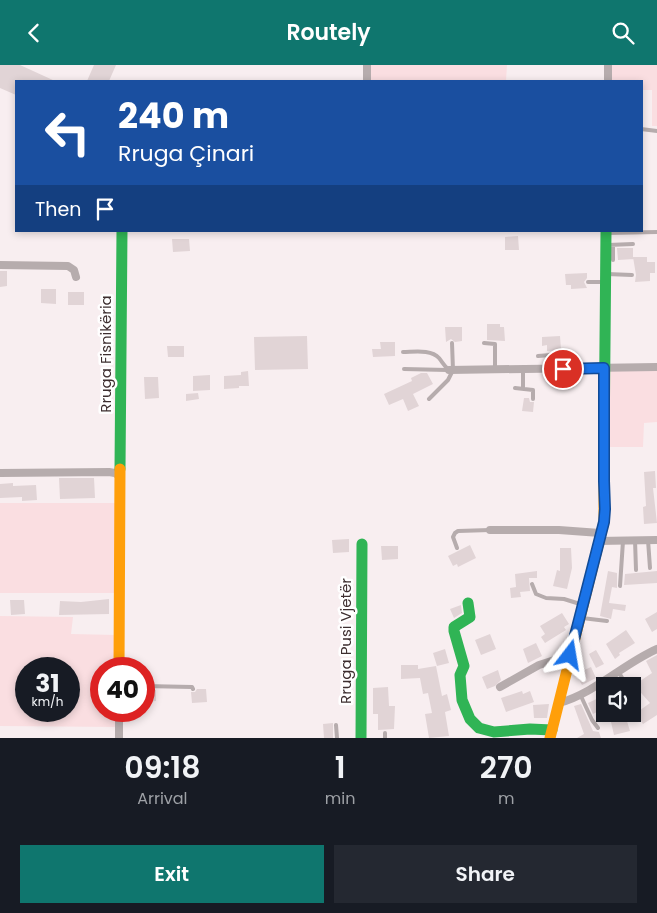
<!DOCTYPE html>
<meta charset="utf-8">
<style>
:root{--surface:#171b24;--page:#242831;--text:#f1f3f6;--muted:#9ea1a6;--accent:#0f766e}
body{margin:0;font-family:Poppins,sans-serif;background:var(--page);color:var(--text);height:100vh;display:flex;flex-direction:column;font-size:19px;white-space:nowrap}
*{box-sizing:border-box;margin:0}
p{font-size:16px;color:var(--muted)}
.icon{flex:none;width:28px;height:28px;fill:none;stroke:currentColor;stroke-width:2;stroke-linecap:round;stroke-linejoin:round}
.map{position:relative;height:673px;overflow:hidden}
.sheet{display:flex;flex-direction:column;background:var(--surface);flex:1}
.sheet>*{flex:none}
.banner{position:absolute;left:15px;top:15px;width:628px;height:152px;border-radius:0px;box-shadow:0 2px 8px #0003;background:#1a4fa0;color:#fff;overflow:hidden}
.buttons{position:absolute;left:596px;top:612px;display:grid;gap:10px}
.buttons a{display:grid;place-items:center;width:45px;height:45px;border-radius:0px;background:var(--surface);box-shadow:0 2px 8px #0003;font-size:25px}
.speed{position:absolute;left:15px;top:592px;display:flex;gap:10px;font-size:25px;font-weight:700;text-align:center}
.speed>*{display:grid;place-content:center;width:65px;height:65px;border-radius:50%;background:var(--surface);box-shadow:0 2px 8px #0003;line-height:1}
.speed small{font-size:12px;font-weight:400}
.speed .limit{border:8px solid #d22;background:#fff;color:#111}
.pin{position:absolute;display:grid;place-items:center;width:42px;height:42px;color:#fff;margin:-21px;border:2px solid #fff;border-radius:50%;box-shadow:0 1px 5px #0007}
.me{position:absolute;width:55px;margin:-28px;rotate:14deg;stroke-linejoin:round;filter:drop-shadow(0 0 4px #0008)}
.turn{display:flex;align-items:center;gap:18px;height:105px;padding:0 20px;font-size:22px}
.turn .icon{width:65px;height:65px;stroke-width:2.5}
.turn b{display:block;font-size:35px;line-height:42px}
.then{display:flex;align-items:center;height:48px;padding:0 20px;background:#0003;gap:10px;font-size:19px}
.eta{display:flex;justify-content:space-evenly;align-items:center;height:85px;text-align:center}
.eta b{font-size:30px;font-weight:600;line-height:35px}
.action{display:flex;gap:10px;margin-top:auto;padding:10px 20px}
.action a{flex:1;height:58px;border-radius:0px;background:var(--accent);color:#fff;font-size:20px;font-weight:600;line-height:58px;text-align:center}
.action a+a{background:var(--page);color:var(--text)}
header{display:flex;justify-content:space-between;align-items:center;height:65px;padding:0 20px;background:var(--accent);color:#fff;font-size:22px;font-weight:600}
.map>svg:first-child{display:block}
.green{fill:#fadee1;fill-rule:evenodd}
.building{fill:#e1d4d6}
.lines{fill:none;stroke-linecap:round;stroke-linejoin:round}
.lane{stroke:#b6acad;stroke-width:4}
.street{stroke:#b6acad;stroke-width:8}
.fast{stroke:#30b455;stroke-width:11}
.slow{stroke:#ff9f0a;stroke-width:11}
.route-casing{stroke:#114b97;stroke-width:12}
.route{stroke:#1a73e8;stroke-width:9}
.labels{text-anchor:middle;stroke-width:5;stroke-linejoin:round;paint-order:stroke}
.street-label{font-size:15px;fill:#3d2e2f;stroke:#fff}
</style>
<header><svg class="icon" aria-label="back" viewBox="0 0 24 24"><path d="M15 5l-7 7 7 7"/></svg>Routely<svg class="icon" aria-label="search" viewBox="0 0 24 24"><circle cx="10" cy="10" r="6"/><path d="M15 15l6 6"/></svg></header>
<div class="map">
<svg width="657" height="673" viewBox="0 0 657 673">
<rect width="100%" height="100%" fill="#f8eef0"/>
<path class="green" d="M 369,0 L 507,0 L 506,16 L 369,16 Z
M 612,0 L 657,0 L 657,61 L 652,61 L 652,25 L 641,25 L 641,16 L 611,16 Z
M 609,305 L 657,305 L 657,357 L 644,358 L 643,382 L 607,382 Z
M 0,438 L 116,438 L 116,528 L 0,528 Z
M 0,551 L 73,552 L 71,569 L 116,570 L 116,604 L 101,604 L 101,646 L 116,646 L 116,662 L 0,661 ZM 26,604 L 69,604 L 69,646 L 26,646 Z"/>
<path class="building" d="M 0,0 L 20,0 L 55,16 L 16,16 L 16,30 L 0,23 Z
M 94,0 L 116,0 L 109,16 L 87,16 Z
M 518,171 L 519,185 L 505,185 L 505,172 Z
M 172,174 L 189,174 L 190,186 L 173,187 Z
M 617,183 L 633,183 L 633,192 L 647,192 L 647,197 L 655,197 L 655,208 L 650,208 L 650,216 L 635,217 L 636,210 L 633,192 L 634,194 L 618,195 Z
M 0,206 L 7,206 L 7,221 L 0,222 Z
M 587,208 L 587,213 L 584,217 L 587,223 L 571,224 L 571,220 L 566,220 L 565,209 Z
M 41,224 L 56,224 L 56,239 L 41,238 Z
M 68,227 L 84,227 L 84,240 L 68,240 Z
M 487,259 L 500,259 L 500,262 L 504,262 L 505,276 L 487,275 Z
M 445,262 L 462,262 L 462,276 L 455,277 L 451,274 L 446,277 Z
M 307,271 L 308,304 L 255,305 L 254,272 Z
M 560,271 L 561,285 L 547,286 L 547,280 L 542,281 L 542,272 Z
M 380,277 L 395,277 L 395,291 L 373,292 L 372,284 L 381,284 Z
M 167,281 L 184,281 L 184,292 L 168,292 Z
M 248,306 L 249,321 L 239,321 L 239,323 L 224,324 L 224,311 L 241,310 L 241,307 Z
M 421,308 L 427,308 L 433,319 L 413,329 L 419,341 L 408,346 L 403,334 L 389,340 L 384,329 L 412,316 L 411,313 Z
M 210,310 L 210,325 L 193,326 L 193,311 Z
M 144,312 L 158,312 L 159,333 L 145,334 Z
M 198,328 L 199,334 L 186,336 L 186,329 Z
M 524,333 L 529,333 L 530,337 L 534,337 L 533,347 L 522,346 Z
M 655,406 L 656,423 L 653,423 L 657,458 L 644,459 L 643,442 L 646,441 L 644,407 Z
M 59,413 L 94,413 L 95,433 L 60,434 Z
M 13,418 L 13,421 L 36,420 L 37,435 L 22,436 L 22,432 L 0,433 L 0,419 Z
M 349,474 L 349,487 L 333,488 L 332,475 Z
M 470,480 L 476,493 L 458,502 L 457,499 L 453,501 L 448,491 Z
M 381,481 L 398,481 L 398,494 L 382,495 Z
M 560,483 L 571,483 L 572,503 L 567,524 L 553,521 L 557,505 L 560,506 Z
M 537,506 L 537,513 L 529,513 L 530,526 L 520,527 L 521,532 L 511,533 L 510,523 L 516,522 L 515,509 Z
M 608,506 L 617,508 L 617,523 L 612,522 L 609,538 L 626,540 L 625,546 L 613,544 L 611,554 L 600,551 Z
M 657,506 L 657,518 L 624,520 L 625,509 Z
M 109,534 L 109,549 L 59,550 L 60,536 L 81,537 Z
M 10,535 L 24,535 L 25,549 L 11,550 Z
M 461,540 L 462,548 L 454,553 L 450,544 Z
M 657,547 L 657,564 L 652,567 L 645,554 Z
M 562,548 L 569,559 L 564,562 L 566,565 L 545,578 L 541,572 L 545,569 L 540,561 Z
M 626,565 L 635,578 L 619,588 L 620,590 L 615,594 L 606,579 Z
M 490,569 L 496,584 L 481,590 L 475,575 Z
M 536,578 L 542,591 L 528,598 L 523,584 Z
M 445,584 L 449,598 L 437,601 L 433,588 Z
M 596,585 L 604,599 L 596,603 L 589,589 Z
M 657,590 L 657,650 L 643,659 L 636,648 L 650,638 L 634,620 L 652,608 L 646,596 Z
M 401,600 L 418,600 L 418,604 L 436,601 L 442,631 L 447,629 L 451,645 L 445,647 L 449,671 L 429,673 L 425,649 L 432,648 L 428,628 L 423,629 L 420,613 L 401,614 Z
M 591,602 L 596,613 L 582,620 L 576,609 Z
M 498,605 L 501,615 L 495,621 L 487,624 L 482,612 Z
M 388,622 L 389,641 L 395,641 L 394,664 L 378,665 L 378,649 L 373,649 L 373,623 Z
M 197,624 L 206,624 L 207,637 L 192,638 L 191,627 L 195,627 Z
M 144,625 L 156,625 L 156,636 L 144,637 Z
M 522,626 L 523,629 L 530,626 L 534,637 L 506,647 L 501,633 Z
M 605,630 L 605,643 L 593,649 L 588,638 Z
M 549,639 L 547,653 L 534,653 L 533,640 Z
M 581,639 L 593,666 L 599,667 L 601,673 L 577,673 L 584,669 L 574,641 Z
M 626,653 L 630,666 L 614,670 L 611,657 Z
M 333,658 L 333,673 L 324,673 L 323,659 Z"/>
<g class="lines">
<path class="lane" d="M 641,64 L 657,66
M 607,168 L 657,167
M 608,180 L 633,179
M 613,195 L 613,180
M 607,209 L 632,210
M 588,217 L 603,217
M 484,278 L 495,279 L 495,305
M 403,287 C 414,287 431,284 439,293 C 443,298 444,301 449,305
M 538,291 L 563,289 L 563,304
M 404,304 L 447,305
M 523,304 L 523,324
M 515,323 L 533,325 L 533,334
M 429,334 L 448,315 L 453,305 L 452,278
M 635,475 L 636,505
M 648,475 L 650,503
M 457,483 L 453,472 L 455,468 L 458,466 L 490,465
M 532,519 L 536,529 L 546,533 L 564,534 L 580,539
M 620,521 L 623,476
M 582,553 L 607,556
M 618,606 L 627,621
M 606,614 L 609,621
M 144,621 L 192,622 L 193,624
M 580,629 L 592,655 L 598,663
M 632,631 L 638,641
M 336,660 L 337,673
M 385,673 L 385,668"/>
<path class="street" d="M 367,16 L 367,0
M 608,16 L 608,0
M 0,200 L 68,201 L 74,205 L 76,212
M 449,305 L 657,302
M 0,408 L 109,407 L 115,408 L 120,412
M 490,465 L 559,465 L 600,468
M 598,476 L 657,475
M 500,622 L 539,600 L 570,590
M 559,638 C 595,628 623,599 657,584
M 119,673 L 119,646"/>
<path class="fast" d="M 604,388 L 606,166
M 120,404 L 122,166
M 468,538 L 470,552 L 454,562 L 454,566 L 464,601 L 460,610 L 462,635 L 470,654 L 479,663 L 494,667 L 530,664 L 552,665
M 361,673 L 362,479"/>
<path class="slow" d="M 119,604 L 120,404
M 550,673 L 604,457 L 604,388"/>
</g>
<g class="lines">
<g class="route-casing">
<path id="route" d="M 563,304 L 604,303 L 604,416 L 605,444 L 604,457 L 570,590"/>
</g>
<use href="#route" class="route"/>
</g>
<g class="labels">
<g class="street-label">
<text transform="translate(106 289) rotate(-90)" y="5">Rruga Fisnikëria</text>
<text transform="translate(346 576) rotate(-90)" y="5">Rruga Pusi Vjetër</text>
</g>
</g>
</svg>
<div class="buttons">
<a><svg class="icon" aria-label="sound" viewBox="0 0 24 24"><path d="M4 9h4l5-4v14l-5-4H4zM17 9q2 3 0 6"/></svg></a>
</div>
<div class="speed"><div>31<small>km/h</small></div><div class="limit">40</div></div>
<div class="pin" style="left:563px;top:304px;background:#d93025"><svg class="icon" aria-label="arrive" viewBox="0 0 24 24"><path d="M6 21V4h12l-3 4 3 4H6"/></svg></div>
<svg class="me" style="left:570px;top:590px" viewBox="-20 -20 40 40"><path d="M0-17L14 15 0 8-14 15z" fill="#1a73e8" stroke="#fff" stroke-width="4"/></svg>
<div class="banner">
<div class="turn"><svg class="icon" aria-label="left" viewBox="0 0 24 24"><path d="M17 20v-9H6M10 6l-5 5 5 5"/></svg><div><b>240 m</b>Rruga Çinari</div></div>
<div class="then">Then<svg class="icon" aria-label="arrive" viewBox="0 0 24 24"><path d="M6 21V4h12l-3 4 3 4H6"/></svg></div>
</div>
</div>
<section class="sheet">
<div class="eta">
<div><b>09:18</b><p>Arrival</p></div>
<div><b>1</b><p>min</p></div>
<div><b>270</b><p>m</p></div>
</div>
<div class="action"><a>Exit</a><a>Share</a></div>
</section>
